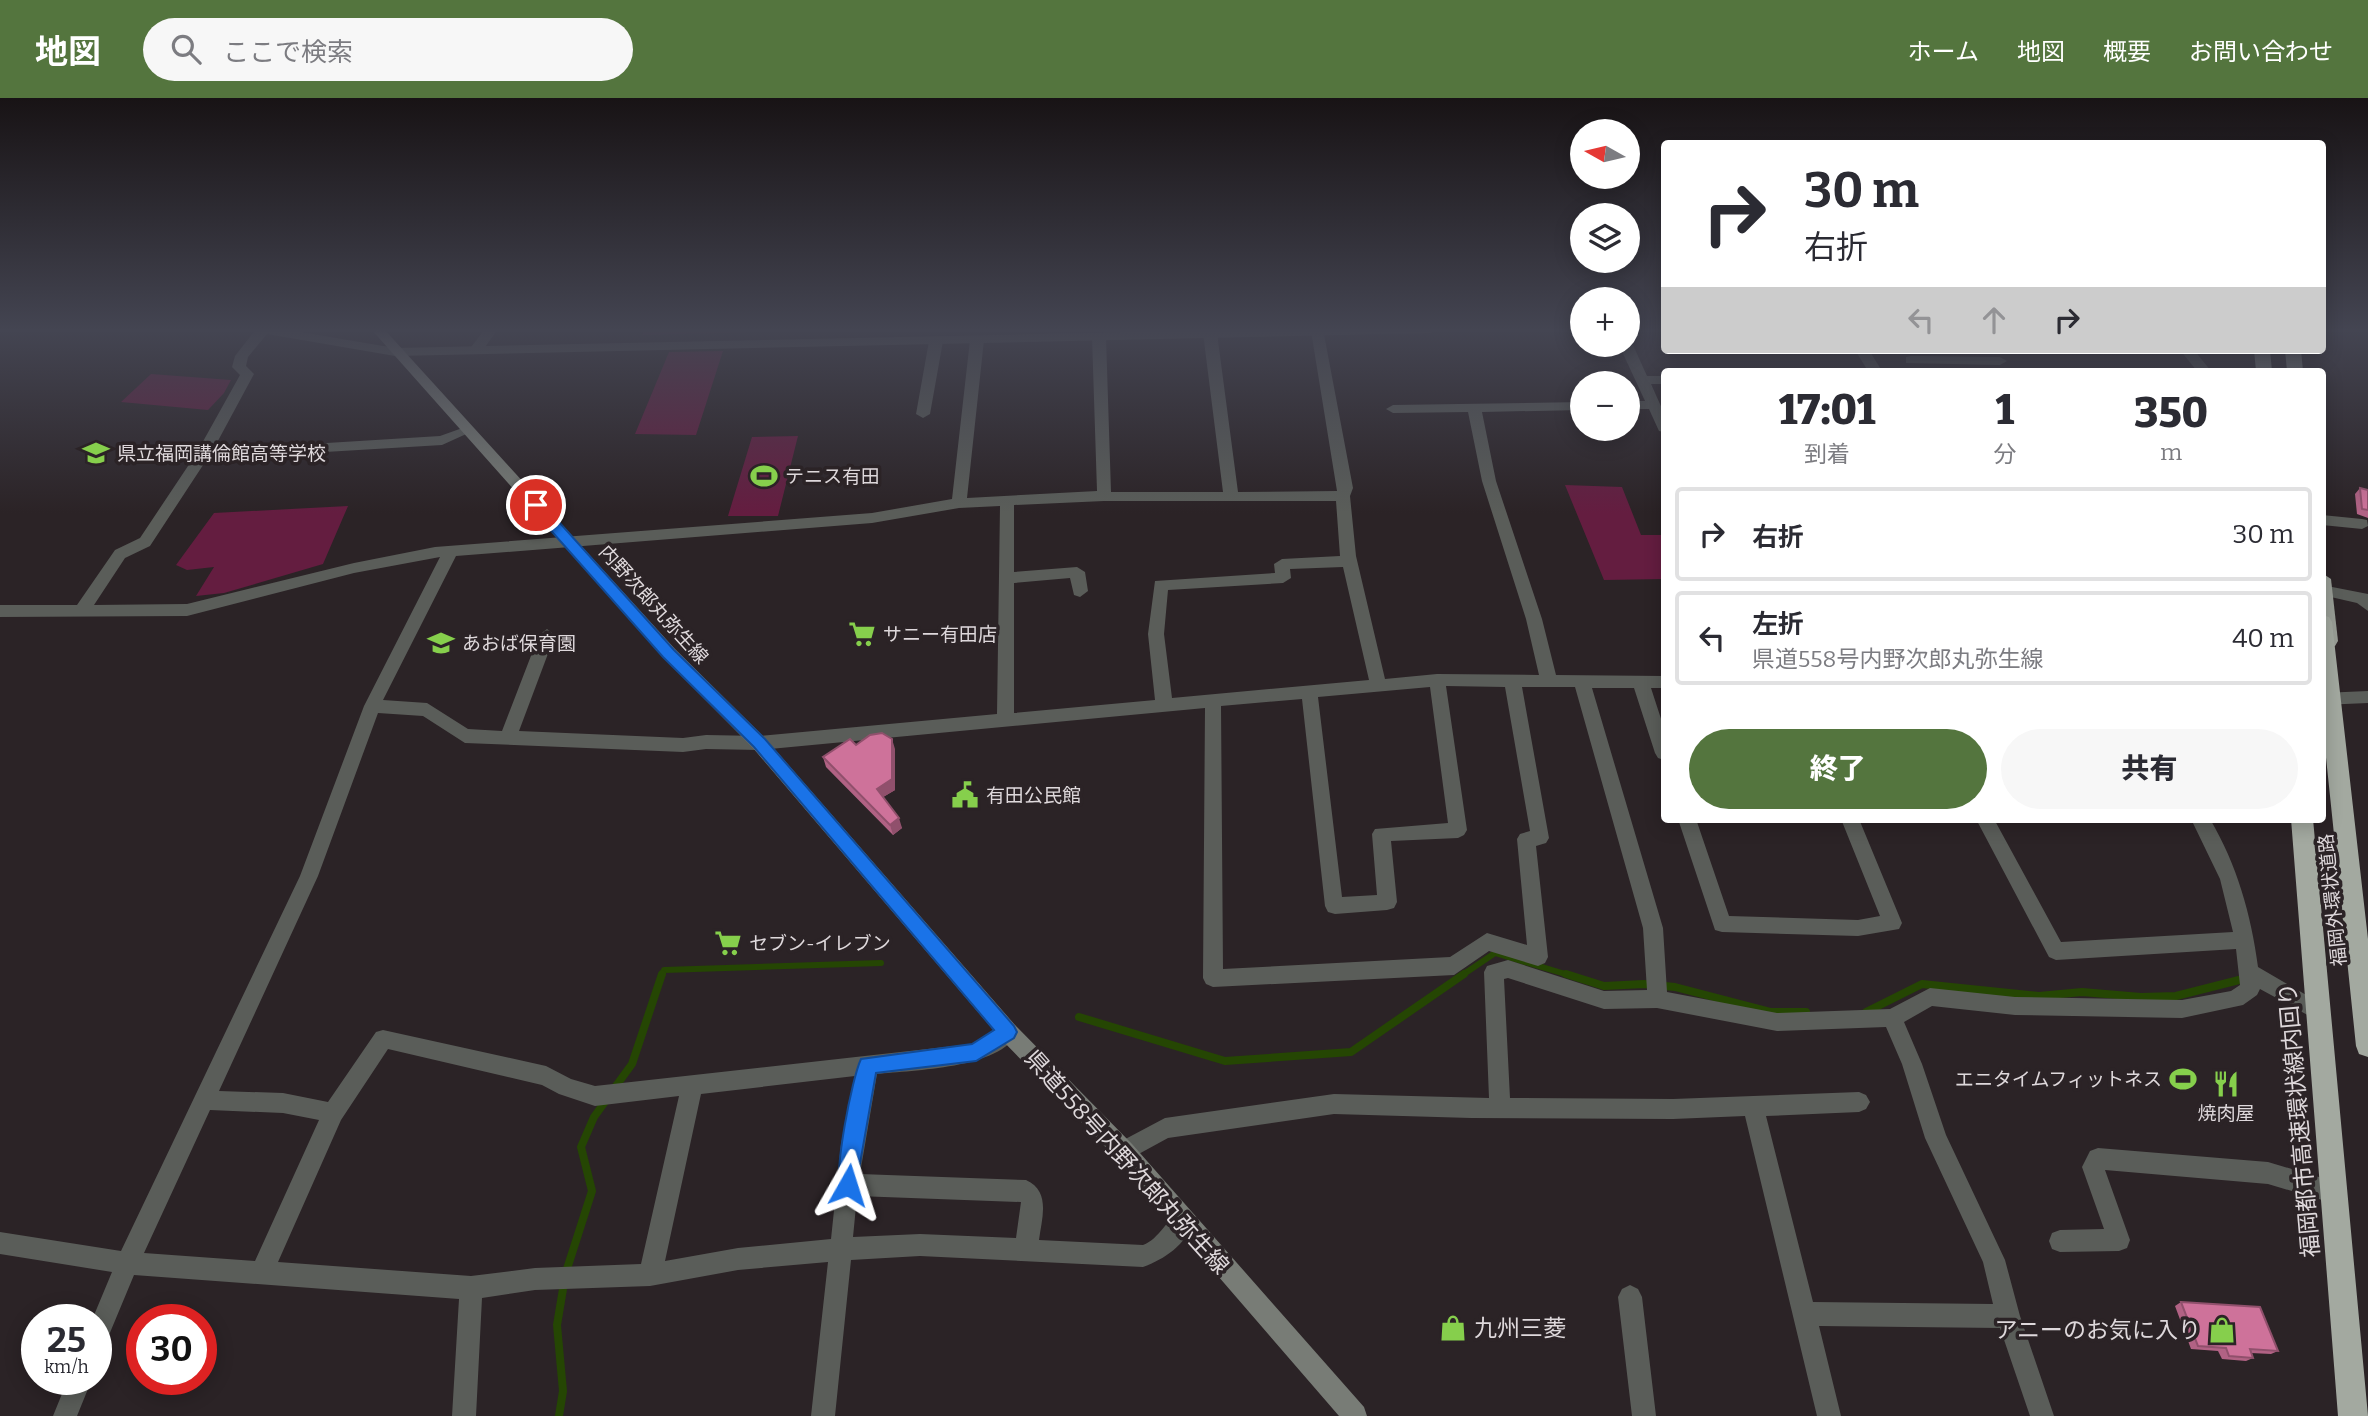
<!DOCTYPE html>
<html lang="ja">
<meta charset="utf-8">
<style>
:root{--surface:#fff;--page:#f7f7f7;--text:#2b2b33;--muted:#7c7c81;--line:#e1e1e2;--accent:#54753e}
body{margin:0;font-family:Bitter,"Noto Sans JP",serif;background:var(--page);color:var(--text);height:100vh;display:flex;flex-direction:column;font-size:26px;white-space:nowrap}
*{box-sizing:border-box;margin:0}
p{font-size:23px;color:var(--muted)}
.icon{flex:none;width:38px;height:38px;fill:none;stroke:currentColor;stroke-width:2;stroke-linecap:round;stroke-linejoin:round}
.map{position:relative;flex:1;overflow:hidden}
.panel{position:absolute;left:1661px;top:270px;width:665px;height:455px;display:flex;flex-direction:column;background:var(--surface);border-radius:7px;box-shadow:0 4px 18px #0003}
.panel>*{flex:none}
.guide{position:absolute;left:1661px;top:42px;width:665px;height:214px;border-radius:7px;box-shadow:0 4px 18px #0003;background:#fff;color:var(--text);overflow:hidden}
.needle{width:46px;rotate:278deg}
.fabs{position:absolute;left:1570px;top:21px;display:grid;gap:14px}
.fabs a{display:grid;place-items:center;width:70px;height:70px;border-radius:50%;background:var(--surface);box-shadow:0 4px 18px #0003;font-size:35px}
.speed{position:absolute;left:21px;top:1206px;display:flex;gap:14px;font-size:35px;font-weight:700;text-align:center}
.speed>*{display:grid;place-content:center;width:91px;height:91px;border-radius:50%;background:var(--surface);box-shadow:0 4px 18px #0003;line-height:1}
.speed small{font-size:18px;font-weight:400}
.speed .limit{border:10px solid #d22;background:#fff;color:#111}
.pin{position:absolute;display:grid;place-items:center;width:60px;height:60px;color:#fff;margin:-30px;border:4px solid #fff;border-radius:50%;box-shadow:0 2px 7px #0007}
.me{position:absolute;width:77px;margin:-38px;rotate:6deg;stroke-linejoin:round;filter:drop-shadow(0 0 5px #0008)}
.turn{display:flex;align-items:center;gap:24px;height:147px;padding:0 28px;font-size:32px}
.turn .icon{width:91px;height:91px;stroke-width:2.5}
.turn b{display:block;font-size:49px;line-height:60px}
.lanes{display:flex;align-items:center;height:66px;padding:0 28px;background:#0003;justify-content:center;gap:35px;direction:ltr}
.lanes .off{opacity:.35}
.eta{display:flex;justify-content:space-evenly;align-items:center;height:119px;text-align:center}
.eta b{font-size:42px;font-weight:800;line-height:49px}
.action{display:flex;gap:14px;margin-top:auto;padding:14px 28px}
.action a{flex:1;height:80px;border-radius:42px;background:var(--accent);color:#fff;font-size:28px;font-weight:800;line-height:80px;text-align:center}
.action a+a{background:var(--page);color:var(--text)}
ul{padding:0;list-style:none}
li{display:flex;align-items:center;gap:21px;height:94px;margin:0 14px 10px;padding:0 14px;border:4px solid var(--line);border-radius:7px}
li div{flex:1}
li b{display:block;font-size:26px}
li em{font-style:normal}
header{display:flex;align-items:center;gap:42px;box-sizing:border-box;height:98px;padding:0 35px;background:var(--accent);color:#fff}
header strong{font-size:33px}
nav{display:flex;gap:38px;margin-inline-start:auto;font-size:24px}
.search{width:490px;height:63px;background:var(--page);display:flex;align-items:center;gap:18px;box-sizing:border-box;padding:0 24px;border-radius:38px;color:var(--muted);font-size:26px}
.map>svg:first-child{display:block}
.green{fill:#641d40}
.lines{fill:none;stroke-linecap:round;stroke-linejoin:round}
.stream-far1{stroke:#254603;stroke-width:6}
.stream{stroke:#254603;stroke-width:8}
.minor{fill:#5a5d59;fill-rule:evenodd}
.tertiary{fill:#5a5d59;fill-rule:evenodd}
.secondary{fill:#787c76;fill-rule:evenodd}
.trunk{fill:#999e96;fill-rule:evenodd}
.motorway{fill:#a3a9a0;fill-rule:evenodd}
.wall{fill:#b16284}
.shaded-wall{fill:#90506c}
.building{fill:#ce729a;stroke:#90506c;stroke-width:2}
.route{fill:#1a73e8;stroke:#114b97;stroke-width:2}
.labels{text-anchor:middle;stroke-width:7;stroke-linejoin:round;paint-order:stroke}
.poi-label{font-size:19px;fill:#ded8db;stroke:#2b2326;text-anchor:start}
.street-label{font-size:19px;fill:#ded8db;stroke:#2b2326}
.near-street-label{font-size:23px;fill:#ded8db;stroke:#2b2326}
.near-poi-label{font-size:23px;fill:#ded8db;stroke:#2b2326;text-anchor:start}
</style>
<header>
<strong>地図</strong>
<div class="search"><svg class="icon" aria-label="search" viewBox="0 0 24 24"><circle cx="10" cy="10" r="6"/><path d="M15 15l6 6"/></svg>ここで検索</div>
<nav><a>ホーム</a><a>地図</a><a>概要</a><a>お問い合わせ</a></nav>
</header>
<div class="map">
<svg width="2368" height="1318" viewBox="0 0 2368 1318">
<rect width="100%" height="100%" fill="#2b2326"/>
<path class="green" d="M 645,231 L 875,231 L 642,237 Z
M 723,253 L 696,337 L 635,336 L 669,254 Z
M 151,276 L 231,282 L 224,295 L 208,312 L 121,304 Z
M 798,338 L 778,418 L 728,418 L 752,339 Z
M 1565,387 L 1622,389 L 1641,437 L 1664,437 L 1664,481 L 1604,482 Z
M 348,408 L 323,466 L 224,495 L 196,498 L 214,469 L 187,472 L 176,467 L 214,415 Z"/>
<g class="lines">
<path class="stream-far1" d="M 662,878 L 664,872 L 881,865
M 1461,878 L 1495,855 L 1572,878"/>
<path class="stream" d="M 1566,876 L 1604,888 L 1644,886 L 1675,889 L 1771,914 L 1806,914
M 1866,914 L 1922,886 L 2039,898 L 2082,894 L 2141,899 L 2176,898 L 2239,882
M 1079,919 L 1225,963 L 1351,954 L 1464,876
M 613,992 L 632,966 L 662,876
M 566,1174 L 592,1093 L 581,1049 L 594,1019 L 607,1001
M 559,1318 L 563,1293 L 557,1227 L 564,1185"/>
<path class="minor" d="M 256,231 L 283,231 L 395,250 L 402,254 L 395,258 L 267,236 L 248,259 L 246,268 L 254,276 L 213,352 L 440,338 L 468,328 L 475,332 L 442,347 L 207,361 L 150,448 L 125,460 L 94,507 L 187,506 L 354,465 L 435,449 L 872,415 L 952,401 L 970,242 L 977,238 L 984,242 L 967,400 L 1097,393 L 1092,239 L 1099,235 L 1106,239 L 1111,394 L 1223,394 L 1203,235 L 1210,231 L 1217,235 L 1238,394 L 1337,393 L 1311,233 L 1323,231 L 1353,390 L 1350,398 L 1356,458 L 1385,581 L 1437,576 L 1539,577 L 1526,521 L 1482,383 L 1468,314 L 1393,315 L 1386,311 L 1393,307 L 1582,304 L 1582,312 L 1482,314 L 1496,383 L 1542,521 L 1556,577 L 1664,578 L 1664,590 L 1651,590 L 1664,630 L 1664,662 L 1658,660 L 1655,655 L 1634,590 L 1592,590 L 1663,830 L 1667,894 L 1777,915 L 1890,911 L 1930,890 L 2015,899 L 2182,902 L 2231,893 L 2240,887 L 2236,851 L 2056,862 L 2049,859 L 1976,721 L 1994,721 L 2061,844 L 2233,834 L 2220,781 L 2191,721 L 2210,721 C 2237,767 2251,816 2258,869 L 2320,905 L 2323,911 L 2320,917 L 2313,920 L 2260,891 L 2257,897 L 2243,907 L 2182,920 L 2015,917 L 1932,908 L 1904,924 L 1922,966 L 1946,1037 L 2005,1162 L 2020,1218 L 2054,1318 L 2030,1318 L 2000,1230 L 1819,1228 L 1841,1318 L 1817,1318 L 1745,1018 L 1673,1021 L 1471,1020 L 1334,1016 L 1168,1040 L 1124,1064 L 1116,1060 L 1113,1053 L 1116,1046 L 1165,1020 L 1334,996 L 1489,1000 L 1484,874 L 1487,868 L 1508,862 L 1604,893 L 1647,892 L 1643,830 L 1575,589 L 1522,589 L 1549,740 L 1546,745 L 1536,748 L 1548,859 L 1545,865 L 1538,868 L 1489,853 L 1454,877 L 1213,889 L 1206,886 L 1203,880 L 1205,610 L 759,652 L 706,651 L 683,654 L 465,645 L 423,618 L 378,615 L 318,778 L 219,993 L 283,995 L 328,1004 L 376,934 L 383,932 L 546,968 L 571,981 L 595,988 L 972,946 L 1008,925 L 1015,927 L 1018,934 C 1001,971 913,972 877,976 L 860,1076 L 1026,1082 C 1051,1093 1042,1120 1039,1142 L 1143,1147 C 1160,1141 1166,1120 1183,1113 L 1191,1116 L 1194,1124 C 1185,1147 1165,1161 1143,1169 L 920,1158 L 851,1162 L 835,1318 L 811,1318 L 828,1164 L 738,1172 L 650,1188 L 535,1192 L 482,1200 L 476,1318 L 452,1318 L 459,1201 L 134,1177 L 104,1249 L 96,1253 L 96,1222 L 92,1222 L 112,1174 L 0,1156 L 0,1134 L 121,1153 L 300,778 L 364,608 L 440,459 L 354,475 L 187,518 L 0,519 L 0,507 L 77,507 L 115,452 L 140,440 L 196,356 L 240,277 L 232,269 L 235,258 ZM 1104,403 L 1336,403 L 1340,458 L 1282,461 L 1274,466 L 1275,475 L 1155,483 L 1148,536 L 1155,602 L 1014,615 L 1014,485 L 1070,480 L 1074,497 L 1080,499 L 1088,493 L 1085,474 L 1077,469 L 1014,474 L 1014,407 ZM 1000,408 L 997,616 L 759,638 L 706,637 L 683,640 L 519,633 L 555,537 L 547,531 L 539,537 L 502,633 L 468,631 L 427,605 L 383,602 L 456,458 L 872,425 L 959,410 ZM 1343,469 L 1369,582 L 1172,600 L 1164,536 L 1168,492 L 1283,485 L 1291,480 L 1290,471 ZM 1446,588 L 1505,589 L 1530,733 L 1520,736 L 1517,741 L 1527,847 L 1487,835 L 1450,859 L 1223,871 L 1221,608 L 1302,601 L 1325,808 L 1328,814 L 1335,816 L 1387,812 L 1394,810 L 1397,804 L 1391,743 L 1458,740 L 1464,737 L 1467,732 ZM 1430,589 L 1448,725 L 1375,731 L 1372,736 L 1377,797 L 1342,799 L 1318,599 ZM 1508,880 L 1604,911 L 1657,910 L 1777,933 L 1886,929 L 1902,966 L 1925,1040 L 1983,1164 L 1993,1206 L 1813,1204 L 1766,1018 L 1859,1014 L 1866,1011 L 1870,1004 L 1866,997 L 1859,994 L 1673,1001 L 1510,1000 L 1504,881 ZM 388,951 L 542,987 L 559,996 L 595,1008 L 679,998 L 641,1166 L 535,1170 L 471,1178 L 278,1164 L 341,1022 ZM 855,978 L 841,1046 L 831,1141 L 738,1150 L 665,1163 L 701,996 ZM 210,1012 L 283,1015 L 319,1022 L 255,1163 L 144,1155 ZM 857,1098 L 1021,1104 L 1016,1140 L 920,1136 L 853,1139 Z
M 485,231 L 498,231 L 480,256 L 470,256 L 468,253 Z
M 936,239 L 943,243 L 930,316 L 923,320 L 916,316 L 929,243 Z
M 1628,243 L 1633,247 L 1647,278 L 1664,278 L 1664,286 L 1651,286 L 1664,315 L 1664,334 L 1659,333 L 1649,311 L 1628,311 L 1628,303 L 1645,303 L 1619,247 L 1628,247 Z
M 1855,252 L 1869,252 L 1882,273 L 1868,273 Z
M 2180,252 L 2194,252 L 2211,273 L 2197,273 Z
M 1911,258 L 2000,259 L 2007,263 L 2000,267 L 1906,265 L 1906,259 Z
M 2322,417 L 2362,421 L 2367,422 L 2368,428 L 2362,431 L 2322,427 Z
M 2322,487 L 2368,496 L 2368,513 L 2357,505 L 2322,497 Z
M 2368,593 L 2368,605 L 2322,607 L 2322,595 Z
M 1678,721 L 1696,721 L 1729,818 L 1858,822 L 1880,818 L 1841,721 L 1859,721 L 1902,825 L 1899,831 L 1858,838 L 1722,834 L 1715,832 Z
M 2098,1050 L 2268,1064 L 2329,1082 L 2337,1085 L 2340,1093 L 2337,1101 L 2329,1104 L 2268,1086 L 2105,1072 L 2130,1142 L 2127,1150 L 2119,1153 L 2060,1154 L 2052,1151 L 2049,1143 L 2052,1135 L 2060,1132 L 2104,1131 L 2082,1069 L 2090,1053 Z
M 1630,1187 L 1638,1191 L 1642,1199 L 1656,1318 L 1632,1318 L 1618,1199 L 1622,1191 Z
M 68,1281 L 92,1281 L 77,1318 L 53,1318 Z"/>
<path class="tertiary" d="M 1271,231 L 1438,231 L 1431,235 L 395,258 L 388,254 L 395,250 Z"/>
<path class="secondary" d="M 371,231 L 384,231 L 675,551 L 765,640 L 1015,927 L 1132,1046 L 1364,1309 L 1367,1318 L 1339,1318 L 1116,1060 L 1001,941 L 753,650 L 663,559 Z"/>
<path class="trunk" d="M 2322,475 L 2331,481 L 2338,543 L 2335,548 L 2329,550 L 2322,547 Z"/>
<path class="motorway" d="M 2254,252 L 2270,252 L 2272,273 L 2256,273 Z
M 2285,252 L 2301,252 L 2303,273 L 2287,273 Z
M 2322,517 L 2329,519 L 2332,524 L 2368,841 L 2368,959 L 2359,956 L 2356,948 L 2322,621 Z
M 2291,721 L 2313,721 L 2368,1318 L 2338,1318 Z"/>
</g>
<path class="wall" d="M 2360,390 L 2368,392 L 2368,420 L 2357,416 L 2355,396 Z
M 856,647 L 895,651 L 895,692 L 883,699 L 902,730 L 893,737 L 826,669 L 823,659 Z
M 2181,1204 L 2278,1253 L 2271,1256 L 2251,1255 L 2253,1260 L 2246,1263 L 2222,1261 L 2218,1253 L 2191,1251 L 2175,1208 Z"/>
<path class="shaded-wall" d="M 892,641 L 895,651 L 895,692 L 880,701 L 877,691 Z
M 899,720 L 902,730 L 893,737 L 890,727 Z"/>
<path class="building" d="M 2360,390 L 2368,392 L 2368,412 L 2362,411 Z
M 882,635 L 892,641 L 892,681 L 877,691 L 899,720 L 890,727 L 823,659 L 850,641 L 856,647 L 870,637 Z
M 2181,1204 L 2260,1209 L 2278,1253 L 2250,1251 L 2253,1260 L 2229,1258 L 2226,1250 L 2198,1248 Z"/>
<linearGradient id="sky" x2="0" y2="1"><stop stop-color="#181315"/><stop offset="0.56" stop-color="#444552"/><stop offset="1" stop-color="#444552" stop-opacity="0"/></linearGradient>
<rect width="2368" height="415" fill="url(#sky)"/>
<path class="route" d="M 536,403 L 541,404 L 674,552 L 765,641 L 1014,928 L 1017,934 L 1014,940 L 976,963 L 876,975 L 855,1094 L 848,1097 L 841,1094 C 833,1076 852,980 861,961 L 972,946 L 994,932 L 754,649 L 663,559 L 531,410 L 531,404 Z"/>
<defs>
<g id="school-bare" transform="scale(2.1)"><path d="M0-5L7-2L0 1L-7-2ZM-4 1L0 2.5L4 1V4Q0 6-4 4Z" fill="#86cf4c" stroke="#2b2326" stroke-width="2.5" paint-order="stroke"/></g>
<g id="stadium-bare" transform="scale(2.1)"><path d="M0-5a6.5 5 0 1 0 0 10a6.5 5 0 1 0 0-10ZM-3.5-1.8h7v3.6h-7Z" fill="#86cf4c" stroke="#2b2326" stroke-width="2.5" paint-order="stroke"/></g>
<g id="supermarket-bare" transform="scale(2.1)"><path d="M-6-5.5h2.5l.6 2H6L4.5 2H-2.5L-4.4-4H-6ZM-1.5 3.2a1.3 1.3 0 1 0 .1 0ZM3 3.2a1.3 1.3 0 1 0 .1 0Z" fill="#86cf4c" stroke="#2b2326" stroke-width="2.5" paint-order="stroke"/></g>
<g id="civic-bare" transform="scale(2.1)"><path d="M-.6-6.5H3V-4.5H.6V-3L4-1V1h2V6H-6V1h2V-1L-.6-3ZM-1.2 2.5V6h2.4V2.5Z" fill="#86cf4c" stroke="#2b2326" stroke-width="2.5" paint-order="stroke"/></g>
<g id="restaurant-bare" transform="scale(2.1)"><path d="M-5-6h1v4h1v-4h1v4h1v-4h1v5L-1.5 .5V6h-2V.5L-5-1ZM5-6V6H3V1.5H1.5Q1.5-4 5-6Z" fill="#86cf4c" stroke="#2b2326" stroke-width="2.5" paint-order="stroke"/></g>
<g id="shop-bare" transform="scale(2.1)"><path d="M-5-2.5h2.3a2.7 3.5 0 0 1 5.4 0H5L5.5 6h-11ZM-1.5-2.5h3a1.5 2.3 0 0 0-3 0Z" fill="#86cf4c" stroke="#2b2326" stroke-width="2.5" paint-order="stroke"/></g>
</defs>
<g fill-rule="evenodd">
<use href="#school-bare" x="96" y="355"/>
<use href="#stadium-bare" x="764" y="378"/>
<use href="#supermarket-bare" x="862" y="536"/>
<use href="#school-bare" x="441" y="545"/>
<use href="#civic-bare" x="965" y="697"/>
<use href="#supermarket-bare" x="728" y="845"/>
<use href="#stadium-bare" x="2183" y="981"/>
<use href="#restaurant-bare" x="2226" y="986"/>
<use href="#shop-bare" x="1453" y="1230"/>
<use href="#shop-bare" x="2222" y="1232"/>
</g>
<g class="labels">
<g class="poi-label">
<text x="117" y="362">県立福岡講倫館高等学校</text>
<text x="785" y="385">テニス有田</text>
<text x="883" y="543">サニー有田店</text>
<text x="462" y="552">あおば保育園</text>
<text x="986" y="704">有田公民館</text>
<text x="749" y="852">セブン-イレブン</text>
<text x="2162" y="988" text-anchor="end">エニタイムフィットネス</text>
<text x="2226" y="1022" text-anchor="middle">焼肉屋</text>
</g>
<g class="street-label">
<text transform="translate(654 506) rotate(48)" y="7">内野次郎丸弥生線</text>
<text transform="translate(2332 802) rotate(-96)" y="7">福岡外環状道路</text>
</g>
<g class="near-street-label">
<text transform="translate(2299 1022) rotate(-95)" y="8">福岡都市高速環状線内回り</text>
<text transform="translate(1127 1064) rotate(48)" y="8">県道558号内野次郎丸弥生線</text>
</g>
<g class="near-poi-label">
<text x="1474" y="1238">九州三菱</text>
<text x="2201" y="1240" text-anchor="end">アニーのお気に入り</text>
</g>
</g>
</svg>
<div class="fabs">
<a><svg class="needle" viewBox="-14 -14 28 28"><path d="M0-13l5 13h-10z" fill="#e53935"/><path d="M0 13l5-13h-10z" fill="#7c7c81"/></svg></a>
<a><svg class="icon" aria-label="layers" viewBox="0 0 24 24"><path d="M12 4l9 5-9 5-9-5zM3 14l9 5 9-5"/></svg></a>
<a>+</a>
<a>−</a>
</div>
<div class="speed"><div>25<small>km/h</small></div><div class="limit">30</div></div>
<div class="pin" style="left:536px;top:407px;background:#d93025"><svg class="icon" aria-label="arrive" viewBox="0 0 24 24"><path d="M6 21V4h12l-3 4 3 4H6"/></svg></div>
<svg class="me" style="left:848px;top:1087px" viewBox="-20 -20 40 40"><path d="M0-17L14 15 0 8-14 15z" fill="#1a73e8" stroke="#fff" stroke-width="4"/></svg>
<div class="guide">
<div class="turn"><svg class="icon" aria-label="right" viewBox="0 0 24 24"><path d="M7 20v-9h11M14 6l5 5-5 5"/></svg><div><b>30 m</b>右折</div></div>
<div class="lanes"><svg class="icon off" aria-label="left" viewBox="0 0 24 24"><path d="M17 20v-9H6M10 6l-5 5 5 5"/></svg><svg class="icon off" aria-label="ahead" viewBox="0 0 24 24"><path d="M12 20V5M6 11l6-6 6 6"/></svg><svg class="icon" aria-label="right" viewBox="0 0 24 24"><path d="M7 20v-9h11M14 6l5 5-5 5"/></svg></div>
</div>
<section class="panel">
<div class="eta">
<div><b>17:01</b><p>到着</p></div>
<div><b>1</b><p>分</p></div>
<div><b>350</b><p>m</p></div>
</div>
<ul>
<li><svg class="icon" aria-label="right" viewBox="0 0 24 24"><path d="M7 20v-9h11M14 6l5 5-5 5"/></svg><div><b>右折</b></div><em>30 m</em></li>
<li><svg class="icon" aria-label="left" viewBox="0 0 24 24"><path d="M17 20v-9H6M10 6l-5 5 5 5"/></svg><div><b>左折</b><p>県道558号内野次郎丸弥生線</p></div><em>40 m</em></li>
</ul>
<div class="action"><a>終了</a><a>共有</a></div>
</section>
</div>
